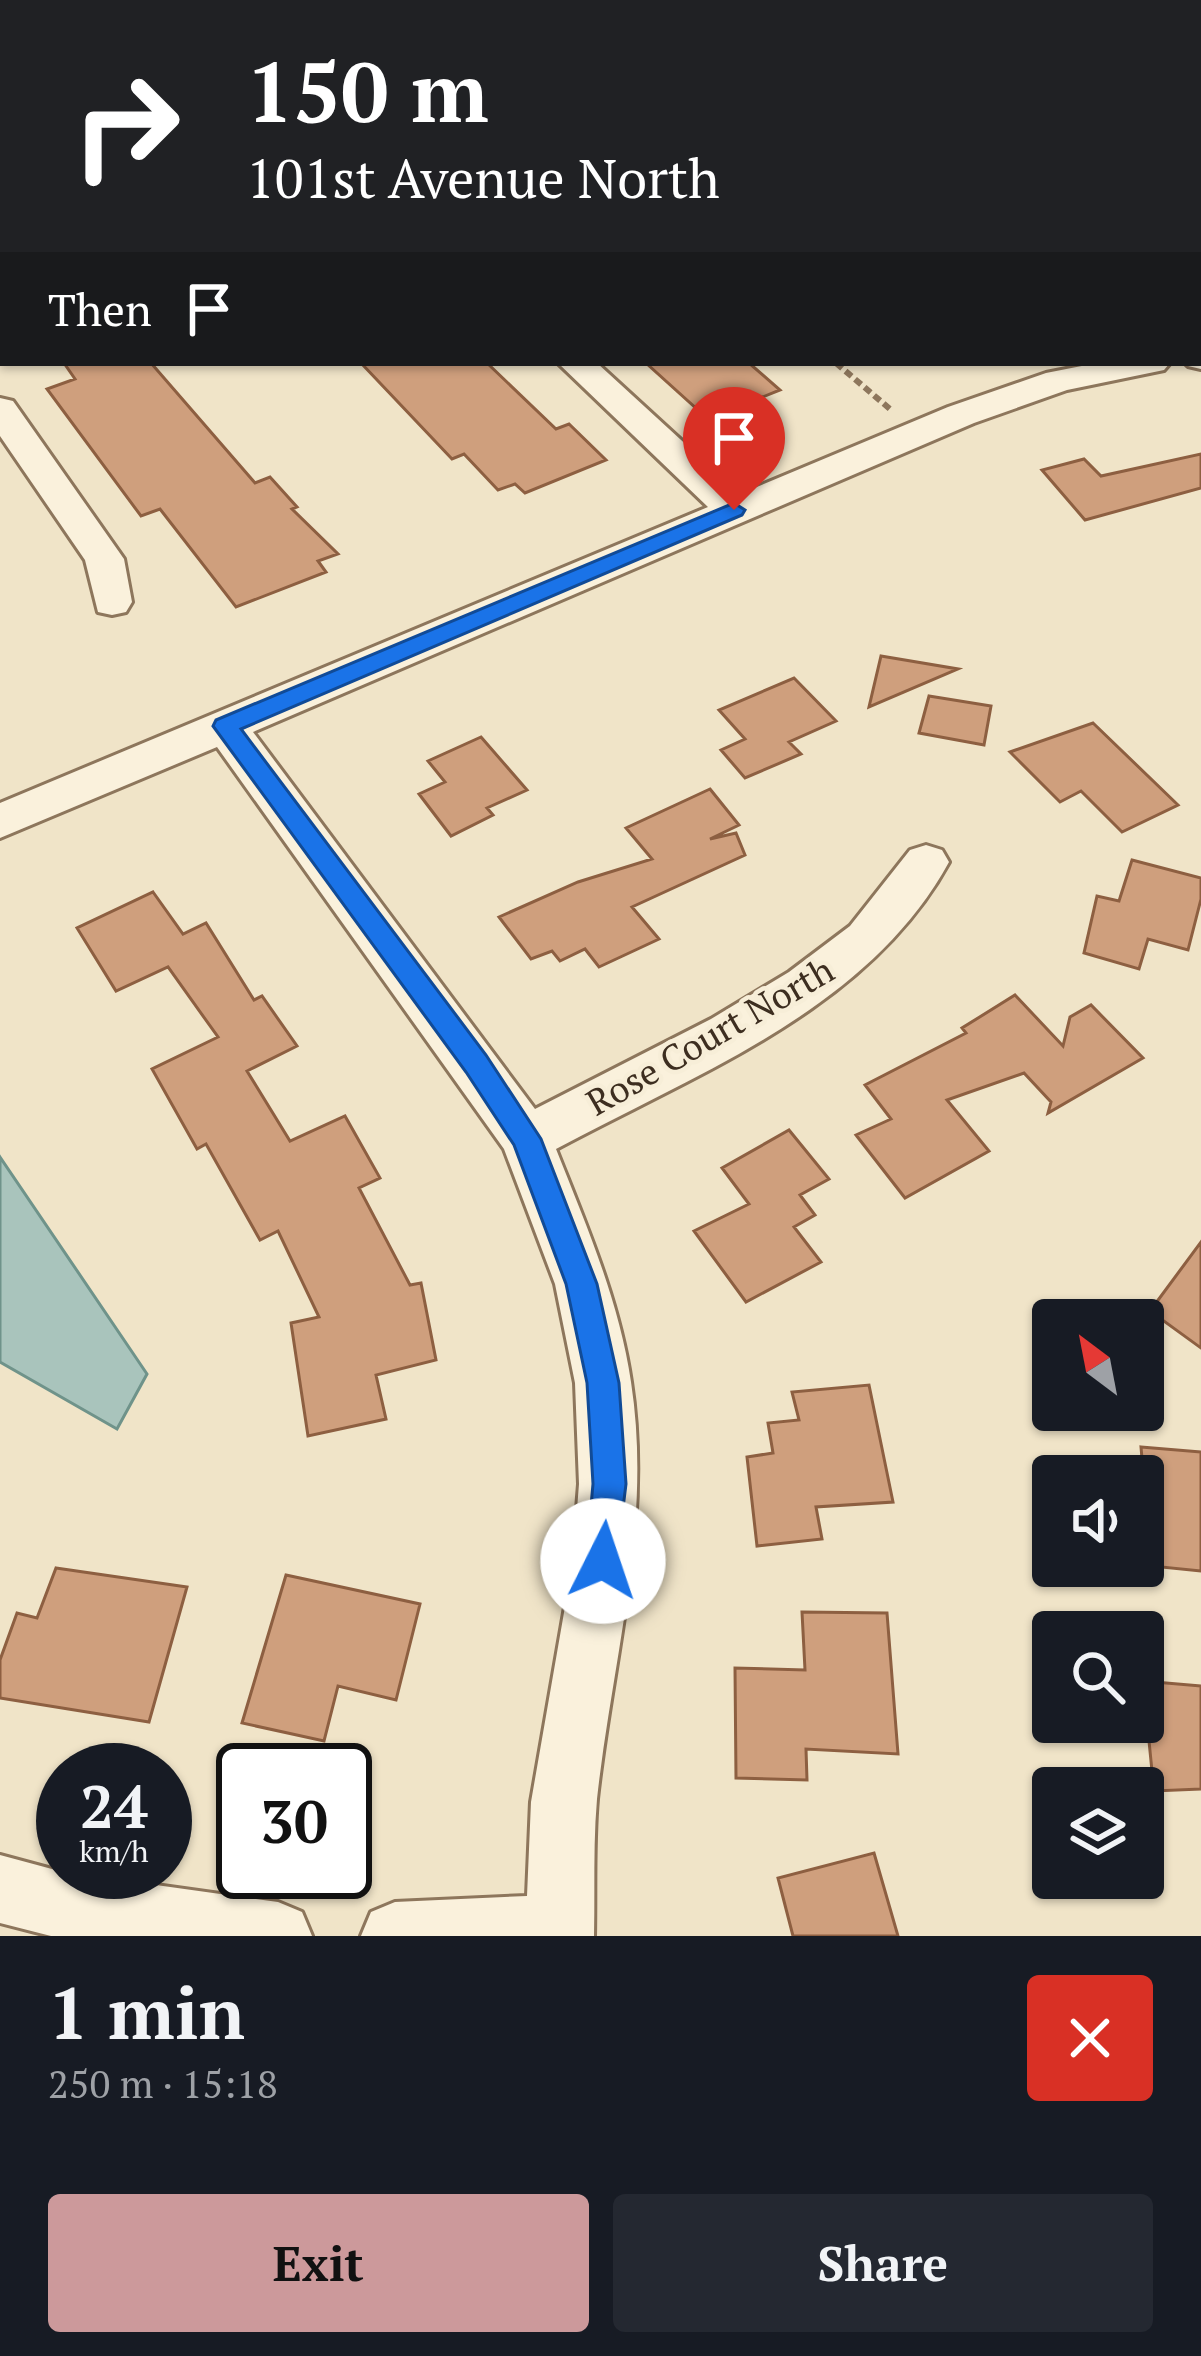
<!DOCTYPE html>
<meta charset="utf-8">
<style>
:root{--surface:#171b24;--page:#242831;--text:#f1f3f6;--muted:#9ea1a6;--accent:#cc999b}
body{margin:0;font-family:"PT Serif",serif;background:var(--page);color:var(--text);height:100vh;display:flex;flex-direction:column;font-size:45px;white-space:nowrap}
*{box-sizing:border-box;margin:0}
p{font-size:39px;color:var(--muted)}
.icon{flex:none;width:66px;height:66px;fill:none;stroke:currentColor;stroke-width:2;stroke-linecap:round;stroke-linejoin:round}
.map{position:relative;height:1936px;overflow:hidden}
.drawer{display:flex;flex-direction:column;background:var(--surface);flex:1}
.drawer>*{flex:none}
.guide{position:absolute;left:0px;top:0px;width:1203px;height:366px;box-shadow:0 3px 9px #0004;background:#202124;color:#fff;overflow:hidden}
.needle{width:78px;rotate:328deg}
.tools{position:absolute;left:1032px;top:1299px;display:grid;gap:24px}
.tools a{display:grid;place-items:center;width:132px;height:132px;border-radius:12px;background:var(--surface);box-shadow:0 3px 9px #0004;font-size:60px}
.speed{position:absolute;left:36px;top:1743px;display:flex;gap:24px;font-size:60px;font-weight:700;text-align:center}
.speed>*{display:grid;place-content:center;width:156px;height:156px;border-radius:50%;background:var(--surface);box-shadow:0 3px 9px #0004;line-height:1}
.speed small{font-size:30px;font-weight:400}
.speed .limit{border:6px solid #111;border-radius:18px;background:#fff;color:#111}
.pin{position:absolute;display:grid;place-items:center;width:102px;height:102px;color:#fff;margin:-123px -51px;border-radius:50% 50% 50% 0;rotate:-45deg;box-shadow:0 0 12px #0007}
.pin .icon{rotate:45deg}
.me{position:absolute;width:132px;margin:-66px;rotate:4deg;stroke-linejoin:round;filter:drop-shadow(0 0 9px #0008)}
.turn{display:flex;align-items:center;gap:42px;height:252px;padding:0 48px;font-size:54px}
.turn .icon{width:156px;height:156px;stroke-width:2.5}
.turn b{display:block;font-size:84px;line-height:102px}
.then{display:flex;align-items:center;height:114px;padding:0 48px;background:#0003;gap:24px;font-size:45px}
.round{display:grid;place-items:center;flex:none;width:126px;height:126px;border-radius:12px;background:var(--page)}
.headline{display:flex;align-items:center;justify-content:space-between;height:204px;padding:0 48px}
h1{font-size:72px;font-weight:600;line-height:90px}
.button{display:flex;gap:24px;margin-top:auto;padding:24px 48px}
.button a{flex:1;height:138px;border-radius:12px;background:var(--accent);color:#111;font-size:48px;font-weight:600;line-height:138px;text-align:center}
.button a+a{background:var(--page);color:var(--text)}
.map>svg:first-child{display:block}
.green{fill:#c9cf9b}
.water{fill:#a9c4bc;stroke:#6f938a;stroke-width:3}
.building{fill:#cf9f7d;stroke:#8d5f41;stroke-width:3}
.lines{fill:none;stroke-linecap:round;stroke-linejoin:round}
.street-casing{stroke:#8d765c;stroke-width:6}
.path-far1{stroke:#8d765c;stroke-width:4.5;stroke-dasharray:6 4.5;stroke-linecap:butt}
.path{stroke:#8d765c;stroke-width:6;stroke-dasharray:8 4.5;stroke-linecap:butt}
.street{fill:#faf1dc;fill-rule:evenodd}
.route{fill:#1a73e8;stroke:#114b97;stroke-width:3}
.labels{text-anchor:middle;stroke-width:9;stroke-linejoin:round;paint-order:stroke}
.street-label{font-size:36px;fill:#3d2e20;stroke:#f7eed8}
</style>
<div class="map">
<svg width="1201" height="1936" viewBox="0 0 1201 1936">
<rect width="100%" height="100%" fill="#f0e4c8"/>
<path class="green" d="M 0,0 L 466,0 L 3,3 L 0,133 Z"/>
<path class="water" d="M 0,1157 L 147,1374 L 117,1429 L 0,1362 Z"/>
<path class="building" d="M 64,363 L 151,363 L 255,483 L 270,477 L 297,507 L 292,509 L 338,554 L 318,561 L 326,572 L 236,607 L 160,509 L 141,516 L 47,389 L 75,379 Z
M 361,363 L 487,363 L 556,429 L 569,424 L 606,460 L 525,493 L 515,484 L 498,490 L 464,454 L 452,459 Z
M 646,363 L 749,363 L 780,390 L 708,419 Z
M 1201,454 L 1201,488 L 1085,520 L 1042,470 L 1084,459 L 1101,476 Z
M 881,656 L 958,669 L 869,707 Z
M 794,678 L 836,721 L 789,742 L 801,754 L 745,778 L 721,750 L 745,739 L 719,710 Z
M 929,696 L 991,706 L 984,745 L 919,733 Z
M 1093,723 L 1178,805 L 1122,832 L 1081,791 L 1060,802 L 1010,752 Z
M 481,737 L 527,790 L 487,808 L 493,815 L 451,836 L 419,794 L 445,782 L 428,761 Z
M 710,789 L 739,825 L 710,839 L 736,833 L 745,855 L 632,907 L 659,939 L 599,967 L 585,949 L 560,961 L 552,951 L 531,959 L 499,917 L 578,882 L 652,859 L 626,828 Z
M 1132,860 L 1201,878 L 1201,899 L 1188,950 L 1148,939 L 1139,969 L 1084,953 L 1097,896 L 1119,901 Z
M 153,892 L 183,934 L 206,923 L 254,1000 L 262,996 L 297,1046 L 247,1071 L 290,1141 L 345,1116 L 380,1178 L 359,1188 L 410,1285 L 421,1283 L 436,1360 L 376,1375 L 386,1419 L 308,1436 L 291,1323 L 319,1317 L 278,1231 L 260,1240 L 206,1144 L 197,1149 L 152,1069 L 218,1037 L 168,967 L 116,991 L 77,928 Z
M 1015,995 L 1063,1046 L 1070,1017 L 1091,1005 L 1143,1058 L 1048,1113 L 1051,1102 L 1024,1073 L 947,1100 L 989,1151 L 905,1198 L 856,1135 L 891,1119 L 865,1085 L 966,1033 L 962,1028 Z
M 789,1130 L 829,1179 L 800,1195 L 815,1215 L 794,1227 L 821,1262 L 746,1302 L 694,1231 L 749,1204 L 722,1168 Z
M 1201,1242 L 1201,1348 L 1150,1311 Z
M 869,1385 L 893,1502 L 816,1507 L 822,1539 L 757,1546 L 747,1457 L 773,1453 L 768,1423 L 799,1420 L 792,1392 Z
M 1141,1447 L 1201,1452 L 1201,1571 L 1151,1566 Z
M 56,1568 L 187,1587 L 149,1722 L 0,1698 L 0,1660 L 17,1613 L 37,1618 Z
M 286,1575 L 420,1604 L 396,1700 L 338,1686 L 324,1741 L 242,1723 Z
M 802,1612 L 887,1613 L 898,1754 L 806,1749 L 807,1780 L 736,1778 L 735,1668 L 805,1670 Z
M 1143,1681 L 1201,1686 L 1201,1789 L 1154,1791 Z
M 874,1853 L 898,1936 L 793,1936 L 778,1878 Z"/>
<g class="lines">
<g class="street-casing">
<path id="street" d="M 844,0 L 880,0 L 842,3 Z
M 1200,143 L 1201,143 L 1201,161 L 1200,161 Z
M 3,293 L 3,316 L 0,317 L 0,294 Z
M 1201,348 L 1201,369 L 1188,366 L 1185,363 L 1200,363 Z
M 558,363 L 597,363 L 740,494 L 948,407 L 1046,373 L 1097,363 L 1170,363 L 1164,370 L 1067,390 L 974,423 L 253,732 L 535,1109 L 711,1019 L 789,972 L 850,926 L 910,850 L 926,845 L 942,850 L 949,862 C 868,1010 697,1073 556,1149 C 586,1225 619,1300 631,1382 C 653,1524 612,1660 597,1799 C 593,1844 595,1891 594,1936 L 361,1936 L 371,1912 L 395,1902 L 527,1896 L 531,1802 L 573,1561 L 579,1484 L 575,1383 L 555,1284 L 504,1149 L 217,747 L 0,838 L 0,803 L 708,507 Z
M 0,398 L 13,401 L 124,559 L 132,602 L 126,612 L 112,615 L 98,612 L 85,560 L 0,436 Z
M 0,1855 L 63,1872 L 278,1902 L 302,1912 L 312,1936 L 51,1936 L 0,1923 Z"/>
</g>
<path class="path-far1" d="M 422,0 L 429,3
M 92,3 L 100,0
M 242,3 L 263,0"/>
<path class="path" d="M 836,363 L 890,409"/>
<use href="#street" class="street"/>
</g>
<path class="route" d="M 734,503 L 745,510 L 742,515 L 241,729 L 486,1055 L 541,1139 L 597,1284 L 619,1383 L 626,1484 L 615,1573 L 603,1578 L 591,1573 L 586,1561 L 593,1484 L 587,1383 L 566,1284 L 514,1145 L 466,1072 L 213,726 L 216,720 Z"/>
<g class="labels">
<g class="street-label">
<text transform="translate(710 1036) rotate(-30)" y="13">Rose Court North</text>
</g>
</g>
</svg>
<div class="tools">
<a><svg class="needle" viewBox="-14 -14 28 28"><path d="M0-13l5 13h-10z" fill="#e53935"/><path d="M0 13l5-13h-10z" fill="#9ea1a6"/></svg></a>
<a><svg class="icon" aria-label="sound" viewBox="0 0 24 24"><path d="M4 9h4l5-4v14l-5-4H4zM17 9q2 3 0 6"/></svg></a>
<a><svg class="icon" aria-label="search" viewBox="0 0 24 24"><circle cx="10" cy="10" r="6"/><path d="M15 15l6 6"/></svg></a>
<a><svg class="icon" aria-label="layers" viewBox="0 0 24 24"><path d="M12 4l9 5-9 5-9-5zM3 14l9 5 9-5"/></svg></a>
</div>
<div class="speed"><div>24<small>km/h</small></div><div class="limit">30</div></div>
<div class="pin" style="left:734px;top:510px;background:#d93025"><svg class="icon" aria-label="arrive" viewBox="0 0 24 24"><path d="M6 21V4h12l-3 4 3 4H6"/></svg></div>
<svg class="me" style="left:603px;top:1561px" viewBox="-20 -20 40 40"><circle r="19" fill="#fff"/><path d="M0-13L10 11 0 6-10 11z" fill="#1a73e8"/></svg>
<div class="guide">
<div class="turn"><svg class="icon" aria-label="right" viewBox="0 0 24 24"><path d="M7 20v-9h11M14 6l5 5-5 5"/></svg><div><b>150 m</b>101st Avenue North</div></div>
<div class="then">Then<svg class="icon" aria-label="arrive" viewBox="0 0 24 24"><path d="M6 21V4h12l-3 4 3 4H6"/></svg></div>
</div>
</div>
<section class="drawer">
<div class="headline"><div><h1>1 min</h1><p>250 m · 15:18</p></div><a class="round" style="background:#d93025;color:#fff"><svg class="icon" aria-label="close" viewBox="0 0 24 24"><path d="M6 6l12 12M18 6L6 18"/></svg></a></div>
<div class="button"><a>Exit</a><a>Share</a></div>
</section>
